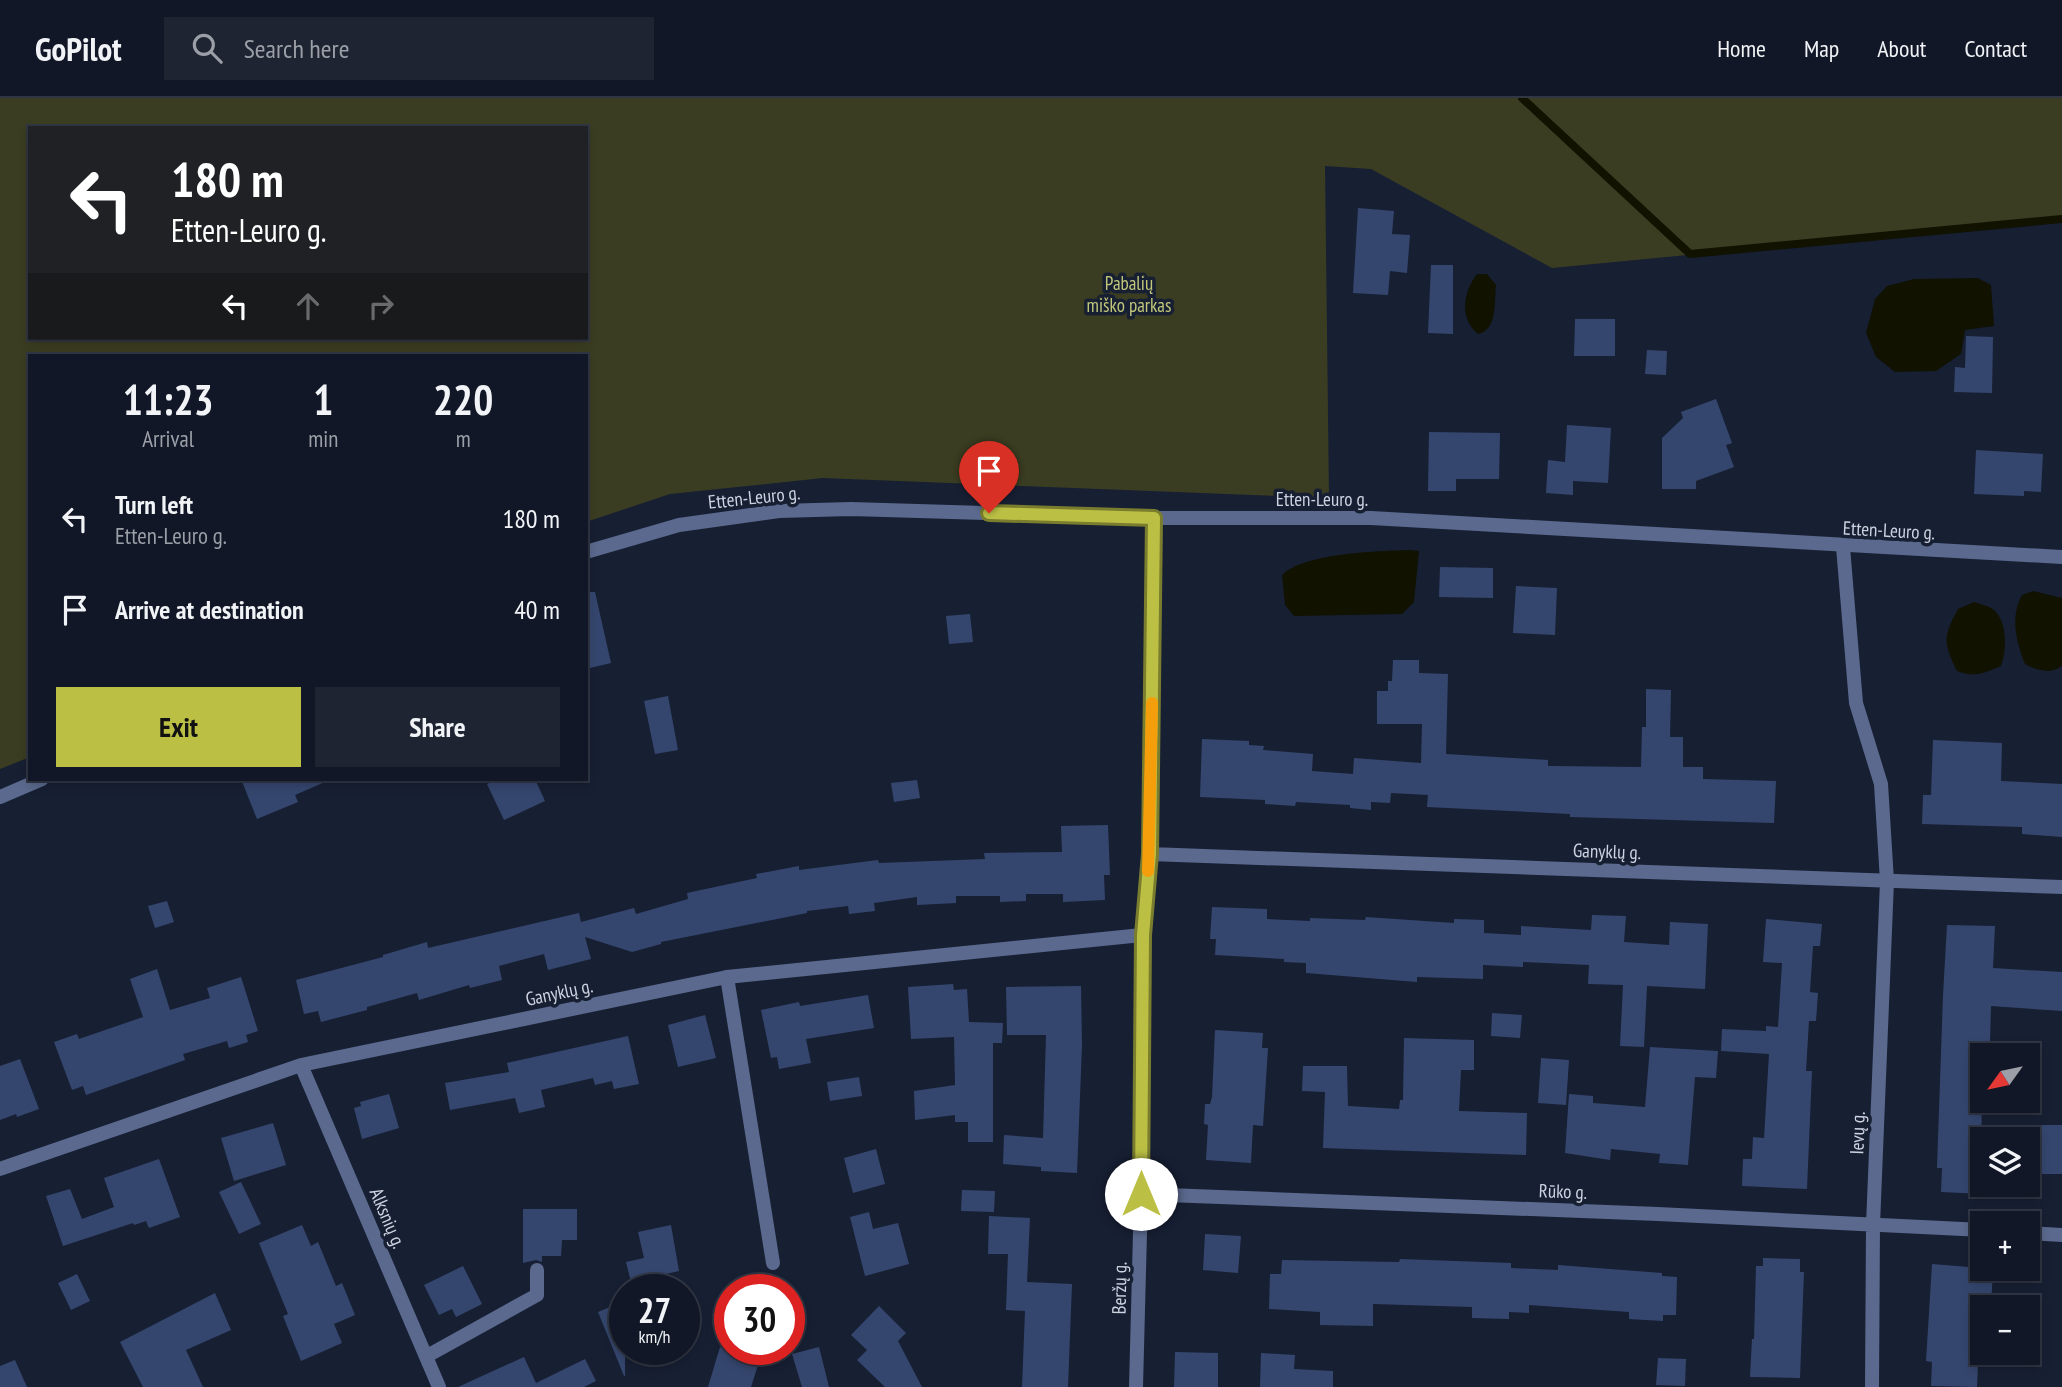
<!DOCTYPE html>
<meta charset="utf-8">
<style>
:root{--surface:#111726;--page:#1e2432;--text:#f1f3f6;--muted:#9c9fa7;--line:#303643;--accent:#bbc045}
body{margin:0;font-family:"PT Sans Narrow",sans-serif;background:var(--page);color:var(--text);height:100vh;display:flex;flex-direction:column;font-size:26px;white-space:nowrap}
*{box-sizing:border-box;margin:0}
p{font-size:23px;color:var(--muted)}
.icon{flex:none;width:38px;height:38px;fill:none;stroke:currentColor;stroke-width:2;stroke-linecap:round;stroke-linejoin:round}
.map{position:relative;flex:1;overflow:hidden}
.drawer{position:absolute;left:28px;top:256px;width:560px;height:427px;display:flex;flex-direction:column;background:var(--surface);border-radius:0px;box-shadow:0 4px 10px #0003,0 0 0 2px var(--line)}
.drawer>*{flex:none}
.guide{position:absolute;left:28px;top:28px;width:560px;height:214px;border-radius:0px;box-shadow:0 4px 10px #0003,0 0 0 2px var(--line);background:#202124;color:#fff;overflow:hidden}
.needle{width:46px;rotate:237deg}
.fabs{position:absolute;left:1970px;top:945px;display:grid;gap:14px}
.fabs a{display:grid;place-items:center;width:70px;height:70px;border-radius:0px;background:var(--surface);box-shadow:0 4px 10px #0003,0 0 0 2px var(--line);font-size:35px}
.speed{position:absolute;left:609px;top:1176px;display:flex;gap:14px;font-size:35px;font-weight:700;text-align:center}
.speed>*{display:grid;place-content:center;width:91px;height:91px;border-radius:50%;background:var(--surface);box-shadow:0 4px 10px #0003,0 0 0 2px var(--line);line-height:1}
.speed small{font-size:18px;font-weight:400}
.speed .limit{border:10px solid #d22;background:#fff;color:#111}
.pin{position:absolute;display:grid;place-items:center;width:60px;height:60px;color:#fff;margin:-72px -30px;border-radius:50% 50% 50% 0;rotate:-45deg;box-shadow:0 0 7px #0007}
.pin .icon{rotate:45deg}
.me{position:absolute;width:77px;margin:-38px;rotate:0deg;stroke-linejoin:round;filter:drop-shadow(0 0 5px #0008)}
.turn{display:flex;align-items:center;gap:24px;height:147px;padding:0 28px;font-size:32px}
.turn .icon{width:91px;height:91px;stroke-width:2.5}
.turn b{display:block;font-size:49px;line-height:60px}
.lanes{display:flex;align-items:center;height:66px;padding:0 28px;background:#0003;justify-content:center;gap:35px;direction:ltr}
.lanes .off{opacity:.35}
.eta{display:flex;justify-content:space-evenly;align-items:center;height:119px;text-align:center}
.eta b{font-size:42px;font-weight:700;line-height:49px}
.action{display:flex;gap:14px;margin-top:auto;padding:14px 28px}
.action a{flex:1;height:80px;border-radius:0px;background:var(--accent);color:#111;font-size:28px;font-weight:700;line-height:80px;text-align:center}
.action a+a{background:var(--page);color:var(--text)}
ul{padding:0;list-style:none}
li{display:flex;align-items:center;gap:21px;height:91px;padding:0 28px}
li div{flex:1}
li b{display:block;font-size:26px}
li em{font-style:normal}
header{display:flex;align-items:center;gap:42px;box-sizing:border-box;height:98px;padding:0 35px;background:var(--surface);border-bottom:2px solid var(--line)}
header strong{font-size:33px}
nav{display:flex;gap:38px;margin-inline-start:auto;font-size:24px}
.search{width:490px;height:63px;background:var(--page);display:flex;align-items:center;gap:18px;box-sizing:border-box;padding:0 24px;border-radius:0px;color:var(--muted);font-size:26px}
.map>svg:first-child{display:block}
.green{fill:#3b3d22;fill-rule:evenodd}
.water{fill:#111200}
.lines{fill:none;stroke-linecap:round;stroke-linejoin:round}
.stream{stroke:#111200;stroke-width:8}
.building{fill:#35466e}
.service{stroke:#5a698d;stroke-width:14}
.minor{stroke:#5a698d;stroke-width:14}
.route-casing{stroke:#7a7d2d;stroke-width:18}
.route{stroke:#bbc045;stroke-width:12}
.slow{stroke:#f59e0b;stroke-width:12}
.labels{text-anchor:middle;stroke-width:7;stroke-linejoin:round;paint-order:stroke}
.park-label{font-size:19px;fill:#c2c779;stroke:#171f33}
.street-label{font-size:19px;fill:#cdd3e0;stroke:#171f33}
</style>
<header>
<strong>GoPilot</strong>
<div class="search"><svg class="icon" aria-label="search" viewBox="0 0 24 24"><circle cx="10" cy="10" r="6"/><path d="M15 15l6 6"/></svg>Search here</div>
<nav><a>Home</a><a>Map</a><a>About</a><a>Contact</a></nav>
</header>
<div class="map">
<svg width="2062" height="1289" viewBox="0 0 2062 1289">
<rect width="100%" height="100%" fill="#171f33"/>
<path class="green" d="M 0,0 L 2062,0 L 2062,121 L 1552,170 L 1371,71 L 1325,68 L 1329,400 L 823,380 L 670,396 L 586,424 L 586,257 L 30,257 L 30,659 L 0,671 ZM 30,30 L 586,30 L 586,240 L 30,240 Z"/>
<path class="water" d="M 1477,176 L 1487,176 L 1496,187 C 1494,203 1498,232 1478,236 C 1459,221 1463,194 1477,176 Z
M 1978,180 L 1991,187 L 1994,228 L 1965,232 L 1961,256 L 1936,273 L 1895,274 L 1876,259 L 1866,235 L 1875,201 L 1887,188 L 1914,181 Z
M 1410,452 L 1419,453 L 1414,504 L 1402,516 L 1294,518 L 1285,507 L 1282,477 C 1304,455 1378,453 1410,452 Z
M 2033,493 L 2062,500 L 2062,568 C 2049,577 2037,572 2025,566 C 2016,543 2010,519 2022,497 Z
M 1974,504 C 1979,506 1986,507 1991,510 C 2008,520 2007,552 2001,568 C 1984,575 1975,580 1957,573 C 1943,545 1943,538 1958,511 Z"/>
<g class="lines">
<path class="stream" d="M 1522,0 L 1690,156 L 2062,121"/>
</g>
<path class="building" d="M 1358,110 L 1394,113 L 1392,136 L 1410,137 L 1407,175 L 1390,173 L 1388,197 L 1353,195 Z
M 1431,167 L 1453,167 L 1453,236 L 1428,235 Z
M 1575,221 L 1615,221 L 1615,258 L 1574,258 Z
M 1966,238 L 1993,239 L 1992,295 L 1954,294 L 1955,269 L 1965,270 Z
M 1647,252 L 1667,253 L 1666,277 L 1645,276 Z
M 1716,301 L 1732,345 L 1726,347 L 1734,369 L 1696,383 L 1696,391 L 1662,391 L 1662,340 L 1683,320 L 1681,314 Z
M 1567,327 L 1611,330 L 1608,385 L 1573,383 L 1573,397 L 1546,395 L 1548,362 L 1565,364 Z
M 1429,334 L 1500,335 L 1499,381 L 1456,381 L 1456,393 L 1428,393 Z
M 1976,352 L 2043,356 L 2041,394 L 2024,393 L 2024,398 L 1974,396 Z
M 1440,469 L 1493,470 L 1493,500 L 1439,499 Z
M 1516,488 L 1557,490 L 1555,537 L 1513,535 Z
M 586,494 L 595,494 L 611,565 L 586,571 Z
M 970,516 L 973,544 L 949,546 L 946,518 Z
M 1393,562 L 1419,562 L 1419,575 L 1448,576 L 1446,656 L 1548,662 L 1548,668 L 1641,669 L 1642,629 L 1646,629 L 1646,591 L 1671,592 L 1670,639 L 1683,639 L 1683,669 L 1703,669 L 1703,681 L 1776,683 L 1774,725 L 1570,719 L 1570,716 L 1427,709 L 1428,697 L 1391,695 L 1390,705 L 1371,704 L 1371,712 L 1350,710 L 1350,707 L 1296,704 L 1295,708 L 1265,706 L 1265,702 L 1200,699 L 1202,641 L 1249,643 L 1249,647 L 1264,648 L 1263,652 L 1313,656 L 1312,673 L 1353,676 L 1354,660 L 1421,665 L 1422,626 L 1377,626 L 1377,593 L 1388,593 L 1388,583 L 1392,583 Z
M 668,598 L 678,652 L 655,656 L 644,603 Z
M 1933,642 L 2002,645 L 2001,683 L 2062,686 L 2062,739 L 2022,736 L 2022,729 L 1922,726 L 1923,697 L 1931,697 Z
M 241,681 L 332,681 L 295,697 L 298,704 L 257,721 Z
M 498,681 L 535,681 L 545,703 L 504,722 L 487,686 Z
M 917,682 L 920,700 L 894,704 L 891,685 Z
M 1108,727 L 1110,777 L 1104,777 L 1105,802 L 1063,804 L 1063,796 L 1026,796 L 1026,803 L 1000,804 L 1000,798 L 956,798 L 956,805 L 917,807 L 917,799 L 874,805 L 875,813 L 849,816 L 848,808 L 807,813 L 807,815 L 661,844 L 661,846 L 632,854 L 585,839 L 591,861 L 548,872 L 544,856 L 499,868 L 502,882 L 470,890 L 469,887 L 419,902 L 417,895 L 367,909 L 367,912 L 321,924 L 318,913 L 304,916 L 296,882 L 383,859 L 383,857 L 427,844 L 428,850 L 579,815 L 581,824 L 634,810 L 636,816 L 688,801 L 687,795 L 757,780 L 756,776 L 799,768 L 799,772 L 878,762 L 879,765 L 985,761 L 984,755 L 1062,754 L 1061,728 Z
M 167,803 L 174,824 L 155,830 L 148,808 Z
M 1212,809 L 1267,811 L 1267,821 L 1310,823 L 1310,820 L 1365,822 L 1366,819 L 1454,825 L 1454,821 L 1484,822 L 1484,835 L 1521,837 L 1521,828 L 1591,832 L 1592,817 L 1626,818 L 1624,844 L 1669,847 L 1670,824 L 1708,826 L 1705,891 L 1647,888 L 1644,949 L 1620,948 L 1623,887 L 1588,886 L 1589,867 L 1523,864 L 1523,869 L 1483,867 L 1483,881 L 1417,879 L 1417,884 L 1306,875 L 1306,865 L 1284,864 L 1284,861 L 1215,857 L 1216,841 L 1210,841 Z
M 1766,821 L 1822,826 L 1820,848 L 1813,848 L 1810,894 L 1818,895 L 1816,923 L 1809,923 L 1806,973 L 1812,973 L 1807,1091 L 1742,1088 L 1743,1061 L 1752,1061 L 1753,1039 L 1764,1040 L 1769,956 L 1721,953 L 1722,931 L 1766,933 L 1766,928 L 1778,929 L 1782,865 L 1763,864 Z
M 1947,827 L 1995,828 L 1993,870 L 2062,874 L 2062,913 L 1991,908 L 1990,944 L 1983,944 L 1981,1052 L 1983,1052 L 1983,1096 L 1941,1094 L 1942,1070 L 1937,1070 L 1943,897 Z
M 157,871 L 170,912 L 210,900 L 207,890 L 241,879 L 258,933 L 246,937 L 248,944 L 229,950 L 227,943 L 183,956 L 185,962 L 86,997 L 83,988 L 72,992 L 54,944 L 77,936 L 79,941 L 143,919 L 130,881 Z
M 953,886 L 954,892 L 967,891 L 969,924 L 1003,925 L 1002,945 L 993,945 L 993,1044 L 968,1044 L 968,1024 L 955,1024 L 955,1017 L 915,1022 L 914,993 L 955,987 L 954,939 L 911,941 L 908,889 Z
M 1081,888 L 1082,947 L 1077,1075 L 1041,1073 L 1041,1069 L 1003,1066 L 1004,1037 L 1043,1040 L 1046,937 L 1007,937 L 1006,889 Z
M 868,897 L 874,930 L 806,941 L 811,965 L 779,971 L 777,959 L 771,960 L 761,912 L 799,904 L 800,908 Z
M 1492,915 L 1522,917 L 1520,940 L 1491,938 Z
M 705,917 L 716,960 L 678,969 L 668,927 Z
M 1215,932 L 1263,935 L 1262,950 L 1268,950 L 1263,1028 L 1253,1027 L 1251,1065 L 1206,1062 L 1208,1027 L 1204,1026 L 1205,1006 L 1210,1006 L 1212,999 Z
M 628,938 L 639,986 L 614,991 L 612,983 L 595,987 L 593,980 L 541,992 L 545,1009 L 519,1015 L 515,1000 L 450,1012 L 445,985 L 509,974 L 507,965 Z
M 1404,940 L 1474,942 L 1474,972 L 1461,972 L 1459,1013 L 1527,1015 L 1526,1057 L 1323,1050 L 1325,994 L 1302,993 L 1303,968 L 1347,968 L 1348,1008 L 1399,1011 L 1400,1002 L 1403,1002 Z
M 1650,949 L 1718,953 L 1716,980 L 1695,979 L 1688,1067 L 1659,1065 L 1660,1056 L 1611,1051 L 1610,1062 L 1565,1055 L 1569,996 L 1593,998 L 1593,1005 L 1645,1009 Z
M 1541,960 L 1569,962 L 1566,1007 L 1538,1005 Z
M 20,961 L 39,1011 L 17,1019 L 16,1016 L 0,1022 L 0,968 Z
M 859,979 L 862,998 L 830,1003 L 827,984 Z
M 389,996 L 399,1030 L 362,1041 L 354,1010 L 361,1008 L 360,1004 Z
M 273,1025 L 286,1067 L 234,1083 L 221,1040 Z
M 2042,1027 L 2062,1027 L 2062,1076 L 2041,1076 Z
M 876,1051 L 885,1086 L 853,1095 L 844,1060 Z
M 159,1061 L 180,1119 L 149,1130 L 146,1123 L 134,1127 L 133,1125 L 63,1148 L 46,1098 L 70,1091 L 82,1121 L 114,1109 L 104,1080 Z
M 241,1084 L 261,1126 L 239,1136 L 219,1094 Z
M 962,1092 L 995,1093 L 994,1114 L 961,1113 Z
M 523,1111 L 577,1111 L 577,1142 L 562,1142 L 561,1158 L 542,1158 L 542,1164 L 536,1162 L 523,1165 Z
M 869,1114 L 873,1131 L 898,1125 L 909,1166 L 865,1178 L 850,1119 Z
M 989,1118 L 1030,1120 L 1027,1184 L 1072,1186 L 1068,1289 L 1022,1289 L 1025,1213 L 1006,1212 L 1008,1156 L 988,1156 Z
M 302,1127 L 311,1148 L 318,1144 L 336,1188 L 342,1185 L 355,1217 L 334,1226 L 342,1245 L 301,1263 L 283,1218 L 288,1216 L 259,1145 Z
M 671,1127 L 679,1173 L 631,1184 L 626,1164 L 644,1160 L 638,1134 Z
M 1205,1136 L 1241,1138 L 1238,1175 L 1203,1172 Z
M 1763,1160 L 1800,1161 L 1800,1174 L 1804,1174 L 1800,1280 L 1750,1279 L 1752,1241 L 1754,1241 L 1756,1168 L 1763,1168 Z
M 1400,1161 L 1511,1165 L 1511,1170 L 1558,1172 L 1558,1167 L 1662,1175 L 1662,1178 L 1677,1179 L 1676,1217 L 1663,1217 L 1663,1223 L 1629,1221 L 1629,1214 L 1529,1207 L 1529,1215 L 1509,1214 L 1509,1221 L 1472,1220 L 1472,1209 L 1373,1206 L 1373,1228 L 1320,1227 L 1320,1214 L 1269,1211 L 1270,1176 L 1281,1176 L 1282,1162 L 1399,1164 Z
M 1932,1166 L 1993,1171 L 1991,1209 L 1983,1209 L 1983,1222 L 1980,1222 L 1977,1289 L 1931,1288 L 1932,1264 L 1926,1263 Z
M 463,1168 L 482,1206 L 456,1219 L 452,1211 L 439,1217 L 424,1187 Z
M 77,1176 L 90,1203 L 71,1212 L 58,1185 Z
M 215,1195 L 231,1232 L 186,1252 L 203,1289 L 143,1289 L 120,1244 Z
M 625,1203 L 625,1278 L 624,1278 L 598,1214 Z
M 879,1208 L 906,1235 L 898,1243 L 922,1289 L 885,1289 L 857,1262 L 867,1252 L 851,1237 Z
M 720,1249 L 760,1261 L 751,1289 L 708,1289 Z
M 819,1249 L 829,1289 L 802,1289 L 792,1256 Z
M 1175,1254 L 1218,1255 L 1218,1289 L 1174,1289 Z
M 1261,1255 L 1295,1257 L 1294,1271 L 1333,1273 L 1333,1289 L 1260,1289 Z
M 524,1259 L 536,1285 L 585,1261 L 596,1283 L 584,1289 L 458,1289 Z
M 1658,1260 L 1686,1261 L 1685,1288 L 1656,1287 Z
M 15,1262 L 27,1289 L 0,1289 L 0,1268 Z"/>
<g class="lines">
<path class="service" d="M 1843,449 L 1856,605 L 1881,686 L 1887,783
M 727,879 L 773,1165
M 427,1258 L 537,1197 L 537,1172"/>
<path class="minor" d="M 586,454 L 679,427 L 779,413 L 851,411 L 1154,420 L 1371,420 L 2062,459
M 0,699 L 42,681
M 1150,756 L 2062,789
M 301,967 L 439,1289
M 0,1071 L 301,967 L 727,879 L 1142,837
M 1141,1096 L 1658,1116 L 1983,1132
M 2028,1135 L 2062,1137
M 1136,1289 L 1141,1096 L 1142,837 L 1150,756 L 1154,420
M 1872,1289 L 1873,1127 L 1887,783"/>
</g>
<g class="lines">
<g class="route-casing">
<path id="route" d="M 989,415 L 1154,420 L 1150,756 L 1143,837 L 1141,1096"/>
</g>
<use href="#route" class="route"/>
<path class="slow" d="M 1148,773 L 1152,605"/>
</g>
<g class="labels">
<g class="park-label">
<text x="1129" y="192">Pabalių<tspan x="1129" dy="22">miško parkas</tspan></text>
</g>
<g class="street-label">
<text transform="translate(754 399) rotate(-6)" y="7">Etten-Leuro g.</text>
<text x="1322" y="408">Etten-Leuro g.</text>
<text transform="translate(1889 432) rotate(3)" y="7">Etten-Leuro g.</text>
<text transform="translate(1607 753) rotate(2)" y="7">Ganyklų g.</text>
<text transform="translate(559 894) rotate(-12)" y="7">Ganyklų g.</text>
<text transform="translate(1857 1035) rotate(-88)" y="7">Ievų g.</text>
<text transform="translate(1563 1093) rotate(2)" y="7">Rūko g.</text>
<text transform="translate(388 1120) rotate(67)" y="7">Alksnių g.</text>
<text transform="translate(1119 1190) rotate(-89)" y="7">Beržų g.</text>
</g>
</g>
</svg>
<div class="fabs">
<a><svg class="needle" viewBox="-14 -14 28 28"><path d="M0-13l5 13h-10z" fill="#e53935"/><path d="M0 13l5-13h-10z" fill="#9c9fa7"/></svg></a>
<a><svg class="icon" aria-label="layers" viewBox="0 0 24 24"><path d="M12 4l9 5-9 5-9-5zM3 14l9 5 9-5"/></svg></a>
<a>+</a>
<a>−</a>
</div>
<div class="speed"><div>27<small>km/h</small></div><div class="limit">30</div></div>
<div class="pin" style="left:989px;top:415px;background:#d93025"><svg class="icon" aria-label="arrive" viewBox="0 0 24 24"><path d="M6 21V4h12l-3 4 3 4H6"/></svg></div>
<svg class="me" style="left:1141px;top:1096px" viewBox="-20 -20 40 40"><circle r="19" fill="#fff"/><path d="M0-13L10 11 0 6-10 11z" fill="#bbc045"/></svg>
<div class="guide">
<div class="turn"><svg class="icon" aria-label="left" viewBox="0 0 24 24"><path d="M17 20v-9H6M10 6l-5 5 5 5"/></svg><div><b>180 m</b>Etten-Leuro g.</div></div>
<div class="lanes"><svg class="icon" aria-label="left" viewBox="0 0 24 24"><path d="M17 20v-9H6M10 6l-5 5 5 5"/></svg><svg class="icon off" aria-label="ahead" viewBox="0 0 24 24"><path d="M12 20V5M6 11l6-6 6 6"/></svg><svg class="icon off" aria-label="right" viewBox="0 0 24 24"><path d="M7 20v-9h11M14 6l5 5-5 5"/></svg></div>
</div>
<section class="drawer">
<div class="eta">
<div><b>11:23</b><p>Arrival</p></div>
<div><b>1</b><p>min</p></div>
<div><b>220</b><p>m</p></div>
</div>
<ul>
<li><svg class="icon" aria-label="left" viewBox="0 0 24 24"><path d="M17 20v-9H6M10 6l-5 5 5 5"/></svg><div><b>Turn left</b><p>Etten-Leuro g.</p></div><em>180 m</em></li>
<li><svg class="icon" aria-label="arrive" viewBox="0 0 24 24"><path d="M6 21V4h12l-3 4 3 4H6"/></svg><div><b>Arrive at destination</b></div><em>40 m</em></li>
</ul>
<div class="action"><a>Exit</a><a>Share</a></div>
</section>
</div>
